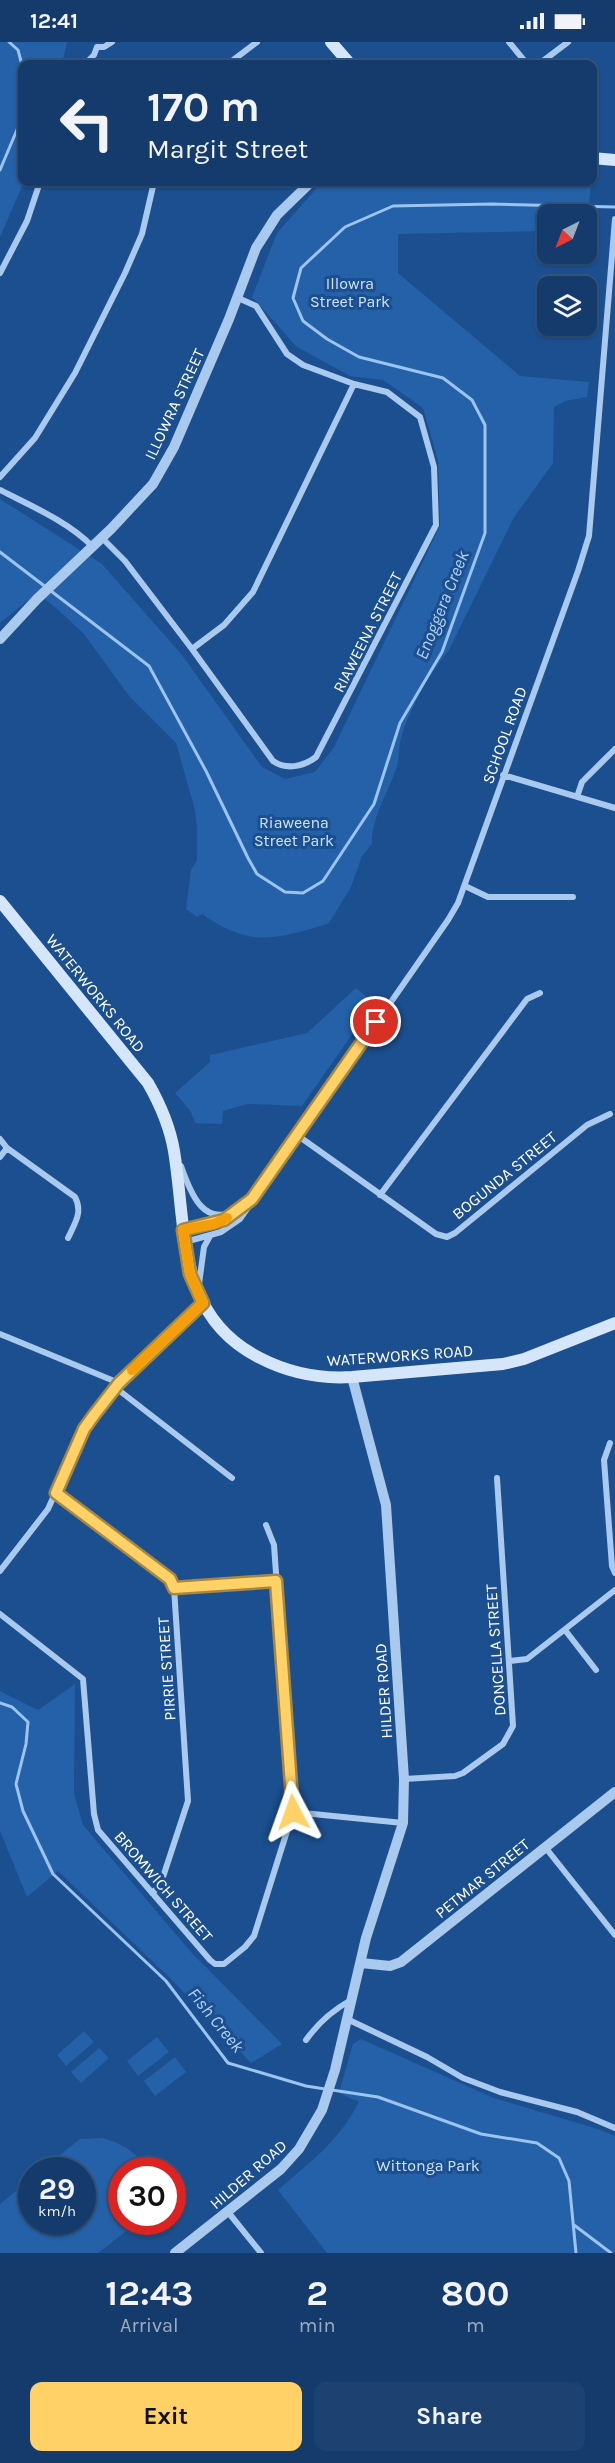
<!DOCTYPE html>
<style>
:root{--surface:#143b6b;--page:#1d4271;--text:#f1f3f6;--muted:#9dadc1;--line:#33557e;--accent:#ffd166}
body{margin:0;font-family:Karla,sans-serif;background:var(--page);color:var(--text);height:100vh;display:flex;flex-direction:column;font-size:22px;white-space:nowrap}
*{box-sizing:border-box;margin:0}
p{font-size:20px;color:var(--muted)}
.icon{flex:none;width:33px;height:33px;fill:none;stroke:currentColor;stroke-width:2;stroke-linecap:round;stroke-linejoin:round}
.map{position:relative;height:2211px;overflow:hidden}
.panel{display:flex;flex-direction:column;background:var(--surface);flex:1}
.panel>*{flex:none}
.guide{position:absolute;left:18px;top:18px;width:579px;height:126px;border-radius:12px;box-shadow:0 2px 4px #0004,0 0 0 2px var(--line);background:#143b6b;color:var(--text);overflow:hidden}
.needle{width:39px;rotate:222deg}
.fabs{position:absolute;left:537px;top:162px;display:grid;gap:12px}
.fabs a{display:grid;place-items:center;width:60px;height:60px;border-radius:12px;background:var(--surface);box-shadow:0 2px 4px #0004,0 0 0 2px var(--line);font-size:30px}
.speed{position:absolute;left:18px;top:2115px;display:flex;gap:12px;font-size:30px;font-weight:700;text-align:center}
.speed>*{display:grid;place-content:center;width:78px;height:78px;border-radius:50%;background:var(--surface);box-shadow:0 2px 4px #0004,0 0 0 2px var(--line);line-height:1}
.speed small{font-size:15px;font-weight:400}
.speed .limit{border:9px solid #d22;background:#fff;color:#111}
.pin{position:absolute;display:grid;place-items:center;width:51px;height:51px;color:#fff;margin:-26px;border:3px solid #fff;border-radius:50%;box-shadow:0 2px 6px #0007}
.me{position:absolute;width:66px;margin:-33px;rotate:356deg;stroke-linejoin:round;filter:drop-shadow(0 0 4px #0008)}
.turn{display:flex;align-items:center;gap:21px;height:126px;padding:0 30px;font-size:27px}
.turn .icon{width:78px;height:78px;stroke-width:2.5}
.turn b{display:block;font-size:42px;line-height:51px}
.eta{display:flex;justify-content:space-evenly;align-items:center;height:102px;text-align:center}
.eta b{font-size:36px;font-weight:700;line-height:42px}
.action{display:flex;gap:12px;margin-top:auto;padding:12px 30px}
.action a{flex:1;height:69px;border-radius:12px;background:var(--accent);color:#111;font-size:24px;font-weight:700;line-height:69px;text-align:center}
.action a+a{background:var(--page);color:var(--text)}
.status{display:flex;justify-content:space-between;align-items:center;height:42px;padding:0 30px;background:var(--surface);direction:ltr}
.status svg{height:16px;fill:currentColor}
.map>svg:first-child{display:block}
.green{fill:#2461a8}
.lines{fill:none;stroke-linecap:round;stroke-linejoin:round}
.stream{stroke:#9cc4f0;stroke-width:3}
.minor{stroke:#a9c9ee;stroke-width:6}
.tertiary{stroke:#a9c9ee;stroke-width:10}
.secondary{stroke:#d6e6fa;stroke-width:12}
.route-casing{stroke:#a68842;stroke-width:15}
.route{stroke:#ffd166;stroke-width:10}
.slow{stroke:#f59e0b;stroke-width:10}
.labels{text-anchor:middle;stroke-width:6;stroke-linejoin:round;paint-order:stroke}
.park-label{font-size:16px;fill:#cfe3fa;stroke:#1b4f8f}
.street-label{font-size:16px;fill:#fff;stroke:#1b4f8f}
.water-label{font-size:18px;font-style:italic;fill:#b5d3f5;stroke:#1b4f8f}
</style>
<div class="status"><b>12:41</b><svg viewBox="0 0 49 12"><path d="M0 12V9h3v3zM5 12V6h3v6zM10 12V3h3v9zM15 12V0h3v12zM26 1h20v11H26zM47 4h2v5h-2z"/></svg></div>
<div class="map">
<svg width="615" height="2211" viewBox="0 0 615 2211">
<rect width="100%" height="100%" fill="#1b4f8f"/>
<path class="green" d="M 0,0 L 67,0 L 62,22 L 22,22 L 24,140 L 0,195 Z
M 322,140 L 591,140 L 587,184 L 586,172 L 548,172 L 547,189 L 398,192 L 398,231 L 520,334 L 589,340 L 587,355 L 565,359 L 554,365 L 553,421 L 513,477 L 449,608 C 430,630 408,669 401,697 C 398,706 400,716 397,724 C 389,750 371,775 372,802 L 362,814 L 351,845 L 329,881 C 310,888 274,898 254,895 C 236,893 216,882 202,872 L 197,875 L 186,867 L 191,828 L 197,818 L 197,786 L 195,768 L 176,701 L 130,655 L 83,591 L 56,566 L 37,551 L 0,581 L 0,457 L 102,522 L 182,613 L 262,725 L 285,737 L 315,730 L 334,705 L 440,484 L 438,418 L 423,366 L 383,338 L 350,334 L 297,305 L 252,255 L 277,191 Z
M 356,946 L 374,961 L 302,1064 L 247,1062 L 223,1069 L 222,1082 L 195,1081 L 191,1070 L 175,1051 L 210,1020 L 210,1013 L 307,991 Z
M 75,1642 L 74,1751 L 83,1783 L 191,1910 L 282,2002 L 251,2021 L 172,1938 L 58,1829 L 27,1855 L 0,1789 L 0,1649 L 38,1668 Z
M 84,1989 L 94,2000 L 66,2024 L 57,2013 Z
M 157,1995 L 169,2010 L 138,2034 L 127,2019 Z
M 361,1997 L 494,2056 L 598,2087 L 615,2094 L 615,2211 L 327,2211 L 278,2148 C 310,2120 339,2099 359,2060 L 339,2051 L 353,2002 Z
M 99,2006 L 109,2016 L 81,2041 L 71,2030 Z
M 175,2015 L 186,2030 L 155,2054 L 144,2039 Z
M 103,2096 C 121,2102 138,2109 145,2128 L 122,2128 L 122,2180 L 138,2180 L 98,2211 L 0,2211 L 0,2162 L 31,2137 L 32,2180 L 82,2180 L 82,2128 L 41,2128 L 80,2097 Z"/>
<g class="lines">
<path class="stream" d="M 9,0 L 18,8 L 22,23
M 0,128 L 19,83 L 22,70
M 0,510 L 149,624 L 206,729 L 248,816 L 257,832 L 285,850 L 303,851 L 323,839 L 374,762 L 400,681 L 442,610 L 485,491 L 485,383 L 472,358 L 443,336 L 359,315 L 327,297 L 303,279 L 293,256 L 301,226 L 345,185 L 393,164 L 492,162 L 615,165
M 0,1661 L 12,1665 L 28,1680 L 26,1702 L 16,1742 L 23,1769 L 53,1832 L 166,1939 L 228,2021 L 306,2044 L 325,2047
M 332,2048 L 378,2055 L 481,2092 L 537,2101 L 559,2116 L 569,2139 L 576,2211
M 574,2183 L 611,2211"/>
<path class="minor" d="M 509,0 L 527,22
M 97,5 L 104,5 L 112,0
M 85,22 L 94,13 L 97,5
M 228,22 L 257,0
M 539,22 L 568,0
M 0,231 L 27,179 L 40,140
M 0,435 L 35,396 L 75,331 L 125,231 L 142,192 L 154,140
M 0,448 C 31,464 67,479 92,504
M 102,496 L 125,519 L 192,607 L 273,719 C 286,728 303,725 316,715 L 436,483 L 434,425 L 420,375 L 387,350 L 354,342 L 303,323 L 287,312 L 256,264 L 238,256
M 192,607 L 224,583 L 253,550 L 354,342
M 503,733 L 615,766
M 577,755 L 582,740 L 615,707
M 465,844 L 488,855 L 573,855
M 297,1093 L 436,1192 L 447,1195 L 455,1191 L 587,1083 L 610,1072
M 0,1097 L 7,1106 L 75,1155 C 83,1170 75,1181 68,1196
M 0,1115 L 7,1106
M 181,1124 C 190,1150 204,1189 240,1166
M 380,1153 L 527,957 L 540,951
M 183,1188 L 217,1181 L 233,1172
M 185,1200 L 221,1190 L 240,1177 L 448,878 L 458,861 L 578,529 L 589,494 L 615,177
M 199,1242 L 204,1205 L 210,1194
M 0,1292 L 119,1341
M 116,1346 L 232,1436
M 610,1401 L 604,1418 L 612,1524 L 615,1531
M 56,1451 L 170,1537 L 174,1546 L 188,1759 L 160,1844 L 152,1851
M 0,1529 L 48,1467 L 84,1387 L 119,1341 L 203,1261
M 174,1546 L 276,1539
M 0,1572 L 83,1637 L 94,1772 L 98,1788 L 210,1918 L 215,1922 L 224,1922 L 245,1905 L 254,1894 L 293,1770 L 274,1503 L 266,1483
M 565,1588 L 596,1628
M 510,1619 L 527,1617 L 615,1548
M 404,1737 L 455,1734 L 463,1731 L 503,1702 L 513,1684 L 497,1436
M 293,1770 L 403,1781
M 545,1805 L 615,1893
M 347,1977 L 427,2015 L 463,2036 L 500,2050 L 577,2070 L 615,2086
M 306,1998 C 318,1981 333,1968 351,1958
M 228,2170 L 261,2211"/>
<path class="tertiary" d="M 0,597 L 37,557 L 111,487 L 153,442 L 174,405 L 229,277 L 256,206 L 277,173 L 311,140
M 361,1921 L 390,1924 L 401,1920 L 615,1750
M 175,2211 L 281,2127 L 299,2107 L 322,2068 L 335,2028 L 366,1896 L 403,1781 L 404,1737 L 386,1463 L 352,1335"/>
<path class="secondary" d="M 331,0 L 350,22
M 592,116 L 615,118
M 0,859 L 148,1041 C 160,1062 170,1085 174,1109 C 187,1188 176,1274 260,1316 C 289,1331 320,1337 352,1335 L 503,1322 L 524,1317 L 615,1281"/>
</g>
<g class="lines">
<g class="route-casing">
<path id="route" d="M 293,1770 L 276,1539 L 174,1546 L 170,1537 L 56,1451 L 84,1387 L 94,1373 L 119,1341 L 203,1261 L 190,1232 L 183,1188 L 224,1178 L 252,1157 L 376,980"/>
</g>
<use href="#route" class="route"/>
<path class="slow" d="M 132,1328 L 203,1261 L 190,1232 L 183,1188 L 214,1182 L 227,1176"/>
</g>
<g class="labels">
<g class="park-label">
<text x="350" y="247">Illowra<tspan x="350" dy="18">Street Park</tspan></text>
<text x="294" y="786">Riaweena<tspan x="294" dy="18">Street Park</tspan></text>
<text x="428" y="2129">Wittonga Park</text>
</g>
<g class="street-label">
<text transform="translate(174 362) rotate(-65)" y="6">ILLOWRA STREET</text>
<text transform="translate(367 590) rotate(-63)" y="6">RIAWEENA STREET</text>
<text transform="translate(504 693) rotate(-70)" y="6">SCHOOL ROAD</text>
<text transform="translate(96 951) rotate(51)" y="6">WATERWORKS ROAD</text>
<text transform="translate(504 1133) rotate(-39)" y="6">BOGUNDA STREET</text>
<text transform="translate(400 1313) rotate(-4)" y="6">WATERWORKS ROAD</text>
<text transform="translate(495 1608) rotate(-94)" y="6">DONCELLA STREET</text>
<text transform="translate(166 1627) rotate(-94)" y="6">PIRRIE STREET</text>
<text transform="translate(383 1649) rotate(-94)" y="6">HILDER ROAD</text>
<text transform="translate(482 1836) rotate(-39)" y="6">PETMAR STREET</text>
<text transform="translate(164 1844) rotate(49)" y="6">BROMWICH STREET</text>
<text transform="translate(248 2132) rotate(-41)" y="6">HILDER ROAD</text>
</g>
<g class="water-label">
<text transform="translate(442 563) rotate(-68)" y="6">Enoggera Creek</text>
<text transform="translate(216 1978) rotate(51)" y="6">Fish Creek</text>
</g>
</g>
</svg>
<div class="fabs">
<a><svg class="needle" viewBox="-14 -14 28 28"><path d="M0-13l5 13h-10z" fill="#e53935"/><path d="M0 13l5-13h-10z" fill="#9dadc1"/></svg></a>
<a><svg class="icon" aria-label="layers" viewBox="0 0 24 24"><path d="M12 4l9 5-9 5-9-5zM3 14l9 5 9-5"/></svg></a>
</div>
<div class="speed"><div>29<small>km/h</small></div><div class="limit">30</div></div>
<div class="pin" style="left:376px;top:980px;background:#d93025"><svg class="icon" aria-label="arrive" viewBox="0 0 24 24"><path d="M6 21V4h12l-3 4 3 4H6"/></svg></div>
<svg class="me" style="left:293px;top:1770px" viewBox="-20 -20 40 40"><path d="M0-17L14 15 0 8-14 15z" fill="#ffd166" stroke="#fff" stroke-width="4"/></svg>
<div class="guide">
<div class="turn"><svg class="icon" aria-label="left" viewBox="0 0 24 24"><path d="M17 20v-9H6M10 6l-5 5 5 5"/></svg><div><b>170 m</b>Margit Street</div></div>
</div>
</div>
<section class="panel">
<div class="eta">
<div><b>12:43</b><p>Arrival</p></div>
<div><b>2</b><p>min</p></div>
<div><b>800</b><p>m</p></div>
</div>
<div class="action"><a>Exit</a><a>Share</a></div>
</section>
